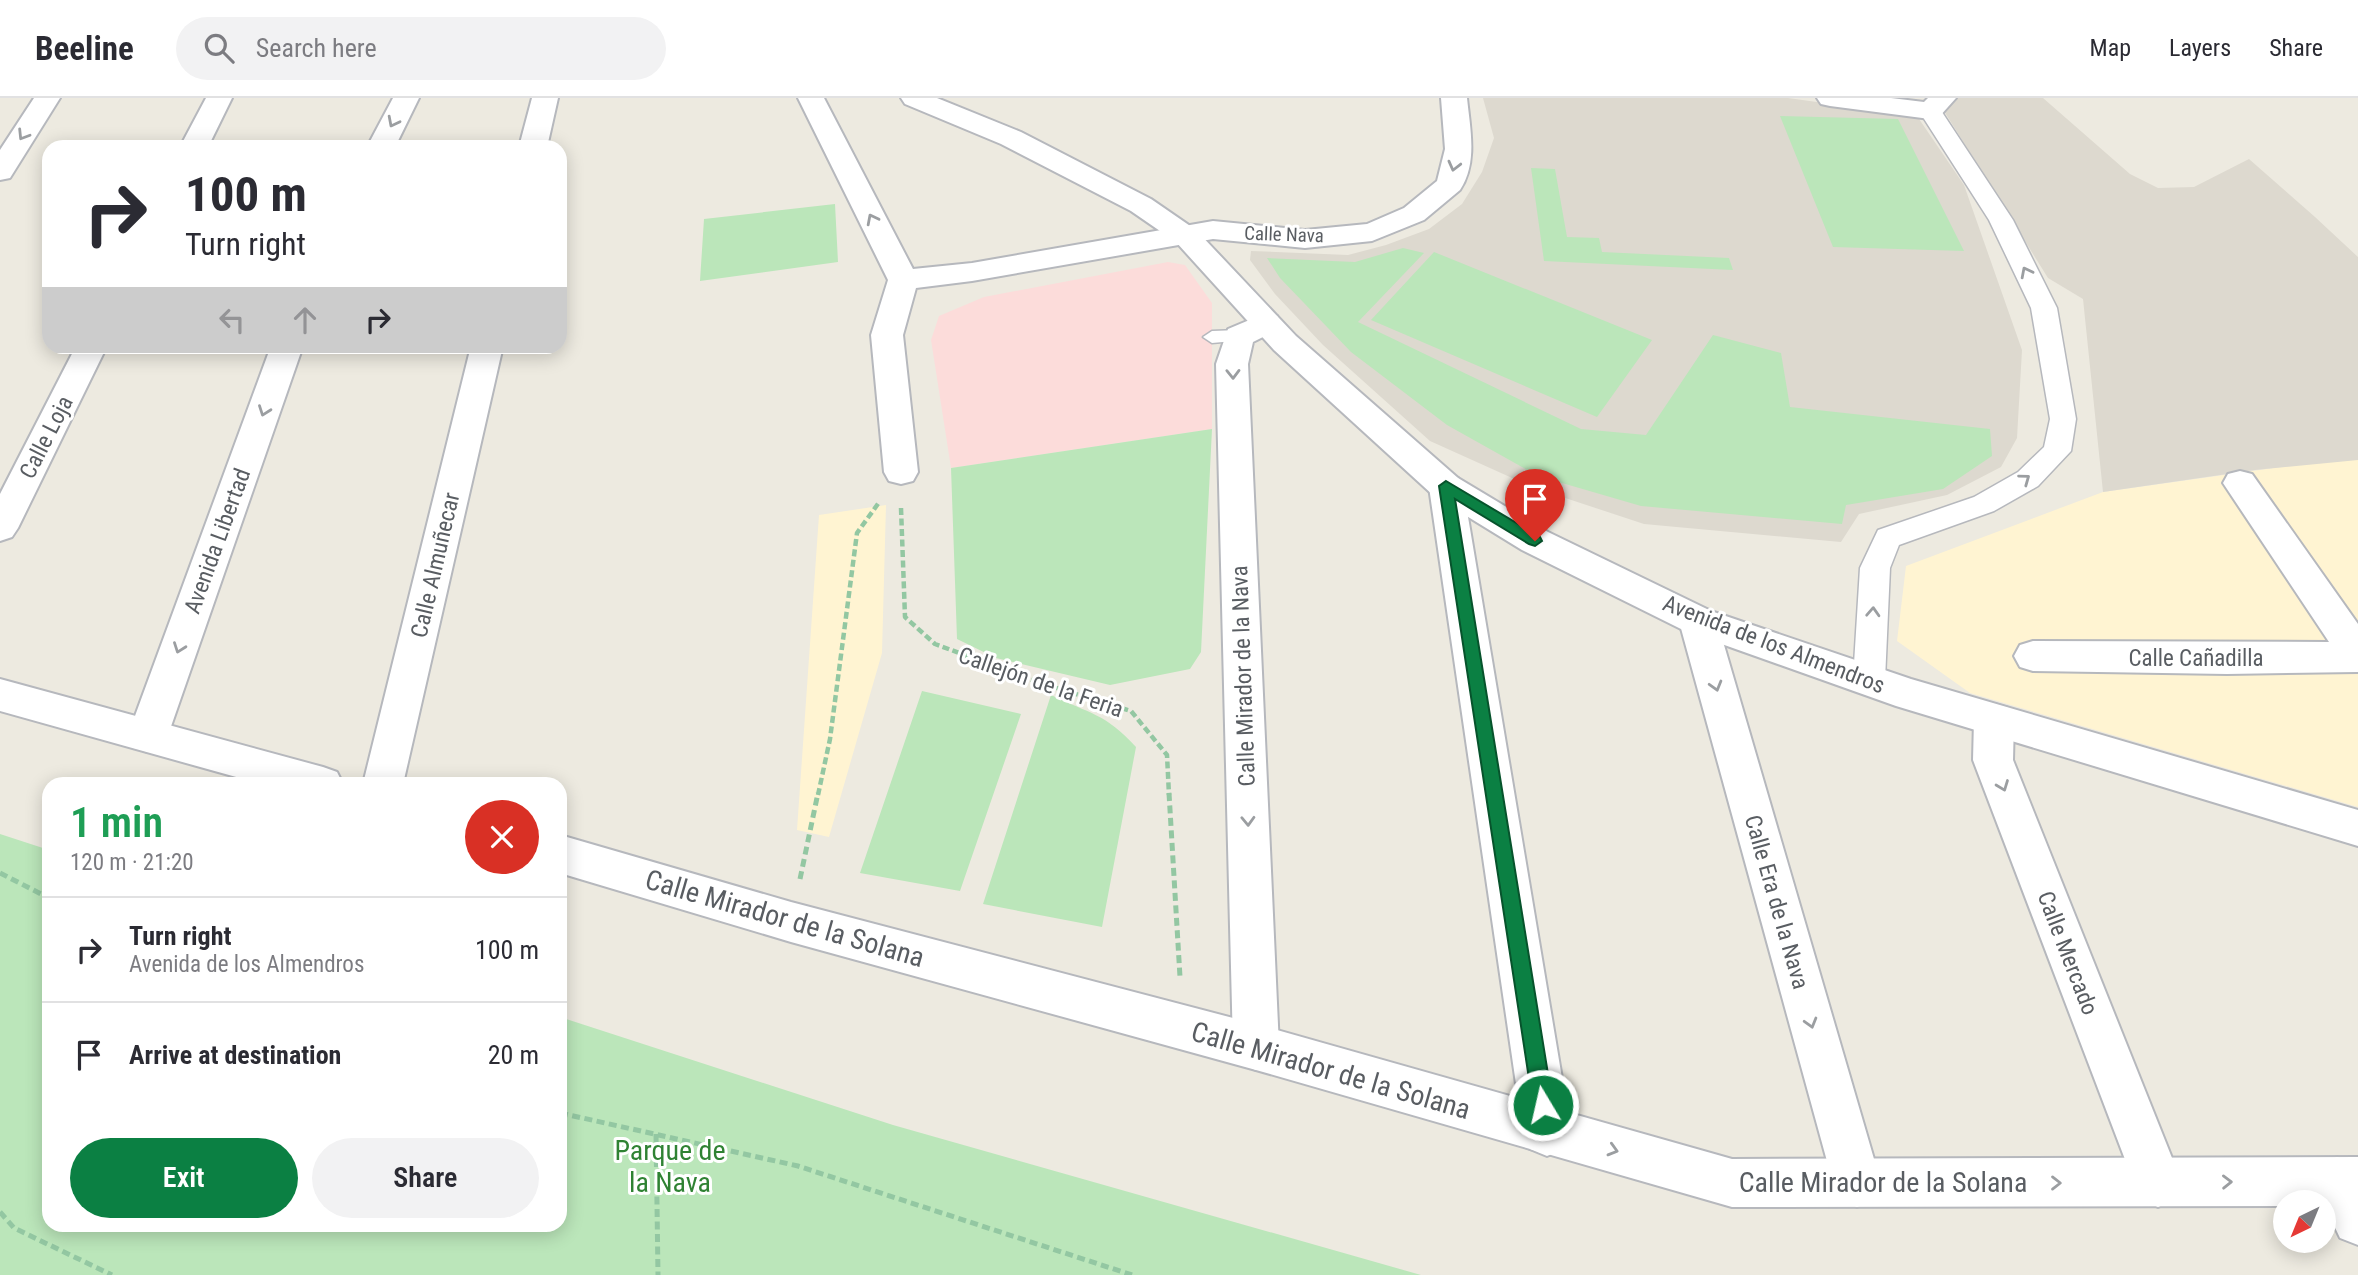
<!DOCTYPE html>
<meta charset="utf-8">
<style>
:root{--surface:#fff;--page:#f2f2f3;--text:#2b2b33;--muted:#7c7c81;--line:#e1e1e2;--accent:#0b8043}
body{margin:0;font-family:"Roboto Condensed",sans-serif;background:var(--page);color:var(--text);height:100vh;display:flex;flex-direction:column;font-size:26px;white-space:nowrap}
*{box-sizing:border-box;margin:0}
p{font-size:23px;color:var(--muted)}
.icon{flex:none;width:38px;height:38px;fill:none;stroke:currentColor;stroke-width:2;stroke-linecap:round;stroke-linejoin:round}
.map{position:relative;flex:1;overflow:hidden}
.drawer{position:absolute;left:42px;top:679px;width:525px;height:455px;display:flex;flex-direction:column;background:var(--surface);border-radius:21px;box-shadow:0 4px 18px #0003}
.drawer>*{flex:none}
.guide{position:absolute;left:42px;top:42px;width:525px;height:214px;border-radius:21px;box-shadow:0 4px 18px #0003;background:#fff;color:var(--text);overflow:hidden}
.needle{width:46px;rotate:223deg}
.tools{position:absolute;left:2273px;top:1092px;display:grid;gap:14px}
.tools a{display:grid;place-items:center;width:63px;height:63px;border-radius:50%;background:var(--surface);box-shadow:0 4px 18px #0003;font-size:35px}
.pin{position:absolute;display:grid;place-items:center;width:60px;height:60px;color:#fff;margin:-72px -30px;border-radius:50% 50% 50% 0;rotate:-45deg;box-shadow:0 0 7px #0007}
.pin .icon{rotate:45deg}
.me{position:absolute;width:77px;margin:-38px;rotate:351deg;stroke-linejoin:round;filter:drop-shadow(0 0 5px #0008)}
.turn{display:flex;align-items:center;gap:24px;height:147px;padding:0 28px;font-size:32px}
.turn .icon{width:91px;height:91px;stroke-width:2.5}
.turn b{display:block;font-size:49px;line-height:60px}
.lanes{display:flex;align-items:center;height:66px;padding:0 28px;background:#0003;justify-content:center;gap:35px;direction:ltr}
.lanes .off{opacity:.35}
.round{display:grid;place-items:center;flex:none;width:74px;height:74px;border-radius:37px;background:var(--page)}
.head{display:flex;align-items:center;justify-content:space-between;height:119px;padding:0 28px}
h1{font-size:42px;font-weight:600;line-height:52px;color:#1e9e55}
.cta{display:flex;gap:14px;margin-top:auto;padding:14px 28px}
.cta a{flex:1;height:80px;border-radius:42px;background:var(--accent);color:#fff;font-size:28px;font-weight:600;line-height:80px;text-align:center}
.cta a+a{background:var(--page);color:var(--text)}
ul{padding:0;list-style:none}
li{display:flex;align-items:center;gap:21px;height:105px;padding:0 28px;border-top:2px solid var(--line)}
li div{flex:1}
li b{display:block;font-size:26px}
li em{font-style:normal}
header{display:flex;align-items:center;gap:42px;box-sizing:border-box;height:98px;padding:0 35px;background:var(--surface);border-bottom:2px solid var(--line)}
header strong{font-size:33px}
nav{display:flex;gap:38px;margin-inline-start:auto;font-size:24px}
.search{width:490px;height:63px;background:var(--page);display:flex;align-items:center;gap:18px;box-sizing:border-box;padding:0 24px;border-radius:38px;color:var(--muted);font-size:26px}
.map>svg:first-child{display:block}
.commercial{fill:#fff4d2}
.education{fill:#ddd9cf}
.medical{fill:#fcdcda}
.green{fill:#bbe6ba}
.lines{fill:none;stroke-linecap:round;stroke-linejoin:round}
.service-casing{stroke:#b6b8bd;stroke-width:3}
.pedestrian-casing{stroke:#b6b8bd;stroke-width:3}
.minor-casing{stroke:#b6b8bd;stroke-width:4}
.tertiary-casing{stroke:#b6b8bd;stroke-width:4}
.path-far1{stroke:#93c7a2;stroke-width:4.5;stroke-dasharray:7 3.5;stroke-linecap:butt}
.path{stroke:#93c7a2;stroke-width:5;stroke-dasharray:8 4.5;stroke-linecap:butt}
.service{fill:#fff;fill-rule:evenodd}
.pedestrian{fill:#fff;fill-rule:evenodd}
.minor{fill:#fff;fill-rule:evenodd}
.tertiary{fill:#fff;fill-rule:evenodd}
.oneway{stroke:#9b9ea1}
.route{fill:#0b8043;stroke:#07532c;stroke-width:2}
.labels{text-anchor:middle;stroke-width:6;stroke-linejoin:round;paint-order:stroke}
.far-street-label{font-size:19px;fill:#595d62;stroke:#fff}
.street-label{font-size:23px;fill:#595d62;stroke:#fff}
.near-street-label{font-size:28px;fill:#595d62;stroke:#fff}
.near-park-label{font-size:28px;fill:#2f8233;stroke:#fff}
</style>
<header>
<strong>Beeline</strong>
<div class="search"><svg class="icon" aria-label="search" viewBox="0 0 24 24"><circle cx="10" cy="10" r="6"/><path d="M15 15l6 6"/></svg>Search here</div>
<nav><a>Map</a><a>Layers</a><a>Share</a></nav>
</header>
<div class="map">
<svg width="2358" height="1177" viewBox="0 0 2358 1177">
<rect width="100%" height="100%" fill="#edeae0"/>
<path class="commercial" d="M 2358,358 L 2358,709 L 1970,595 L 1897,543 L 1906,468 L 2103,394 Z
M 886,407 L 882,555 L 829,739 L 797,732 L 819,417 Z"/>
<path class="education" d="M 1483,0 L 1788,0 L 1917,18 L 1964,87 L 2022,252 L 2017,340 L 2001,369 L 1947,397 L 1859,416 L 1841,444 L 1644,426 L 1532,389 L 1430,343 L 1323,247 L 1275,196 L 1250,162 L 1251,153 L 1348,157 L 1386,147 L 1429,131 L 1462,106 L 1482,74 L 1494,40 Z
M 1955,0 L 2043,0 L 2130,76 L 2158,90 L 2194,89 L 2249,61 L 2315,119 L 2358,159 L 2358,362 L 2255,372 L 2103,394 L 2083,201 L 2048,180 L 1944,13 Z"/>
<path class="medical" d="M 1168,164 L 1185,167 L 1212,205 L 1212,331 L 951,370 L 931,242 L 939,218 L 984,199 Z"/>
<path class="green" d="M 1780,18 L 1898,21 L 1964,153 L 1833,149 Z
M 1531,70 L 1555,71 L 1567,139 L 1599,140 L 1602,154 L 1729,160 L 1733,172 L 1544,163 Z
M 835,106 L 838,164 L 700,183 L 704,121 Z
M 1403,150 L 1424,155 L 1358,224 L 1581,331 L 1646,337 L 1713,237 L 1781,255 L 1790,309 L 1990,331 L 1992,358 L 1943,391 L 1846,407 L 1842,426 L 1641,408 L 1538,378 L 1447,327 L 1351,254 L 1280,180 L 1267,160 L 1355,164 Z
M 1434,154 L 1652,242 L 1597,319 L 1371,222 Z
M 1212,331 L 1201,554 L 1190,571 L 1110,587 L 996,560 L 957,541 L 951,370 Z
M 922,593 L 1021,616 L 960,793 L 860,775 Z
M 1051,597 C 1090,616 1105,615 1136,649 L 1102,829 L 983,806 Z
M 0,736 L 49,752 L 49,1127 L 560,1127 L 560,919 L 893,1027 L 1421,1177 L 0,1177 Z"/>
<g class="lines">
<g class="service-casing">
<path id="service" d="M 1239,232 L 1245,234 L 1248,238 L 1245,242 L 1212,245 L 1203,239 L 1212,233 Z"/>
</g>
<g class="pedestrian-casing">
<path id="pedestrian" d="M 1930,6 L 1938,8 L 2013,122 L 2057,210 L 2076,321 L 2071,353 L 2038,388 L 1994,413 L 1899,447 L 1890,470 L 1885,582 L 1880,591 L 1869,595 L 1858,591 L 1853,582 L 1860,470 L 1878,432 L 1974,399 L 2018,374 L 2044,349 L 2050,321 L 2031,210 L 1989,122 L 1919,13 L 1922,8 Z"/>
</g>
<g class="minor-casing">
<path id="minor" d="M 34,0 L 60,0 L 10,80 L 0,82 L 0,52 Z
M 206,0 L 232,0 L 208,49 L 180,49 Z
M 393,0 L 419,0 L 395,49 L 367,49 Z
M 532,0 L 558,0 L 547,49 L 519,49 Z
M 798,0 L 824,0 L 913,171 L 972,165 L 1213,123 L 1305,132 L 1367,126 L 1404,110 L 1437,83 L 1445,51 L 1441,0 L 1467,0 C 1470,30 1478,65 1460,92 L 1424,122 L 1372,143 L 1305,150 L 1213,141 L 972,183 L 916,190 L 903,237 L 918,374 L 913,383 L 901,386 L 889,383 L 884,374 L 871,237 L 888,182 Z
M 1817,0 L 1891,0 L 1924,4 L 1928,0 L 1956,0 L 1939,19 L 1930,21 L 1830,8 L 1821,6 Z
M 1266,215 L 1277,218 L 1281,225 L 1277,232 L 1253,244 L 1248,266 L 1279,949 L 1272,965 L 1256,972 L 1240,965 L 1233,949 L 1216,266 L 1228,231 Z
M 76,248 L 107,248 L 18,430 L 12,439 L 0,443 L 0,396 Z
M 271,248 L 303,248 L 168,637 L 162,649 L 148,654 L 134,649 L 128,637 Z
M 471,248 L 503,248 L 403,686 L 363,686 Z
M 2240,373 L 2252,376 L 2358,526 L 2358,574 L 2227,576 L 2033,573 L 2020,569 L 2014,558 L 2020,547 L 2033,543 L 2329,544 L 2223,385 L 2228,376 Z
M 1446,376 L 1458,380 L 1463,389 L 1571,1034 L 1564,1051 L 1547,1058 L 1530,1051 L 1523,1034 L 1429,389 L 1434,380 Z
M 1698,508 L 1711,513 L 1717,523 L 1881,1085 L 1874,1102 L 1857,1109 L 1840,1102 L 1833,1085 L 1679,523 L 1685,513 Z
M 1994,606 L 2008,610 L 2014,622 L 2013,662 L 2182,1085 L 2175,1102 L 2158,1109 L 2141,1102 L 2134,1085 L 1973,662 L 1974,622 L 1980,610 Z
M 2337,1059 L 2354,1066 L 2358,1073 L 2358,1147 L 2340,1140 L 2313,1083 L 2320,1066 Z"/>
</g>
<g class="tertiary-casing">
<path id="tertiary" d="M 901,0 L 937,0 L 1021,34 L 1151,101 L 1196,132 L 1296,238 L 1458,380 L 1548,434 L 1711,513 L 1911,581 L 2358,712 L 2358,748 L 1896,608 L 1685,533 L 1522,452 L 1434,398 L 1274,252 L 1176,144 L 1131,113 L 1001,46 L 905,6 Z
M 0,581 L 323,669 L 337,674 L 343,686 L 261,686 L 0,613 Z
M 560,737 L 791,804 L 1256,926 L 1732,1061 L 2358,1059 L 2358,1107 L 2286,1104 L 2286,1108 L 1732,1109 L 1256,972 L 791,844 L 560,775 Z"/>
</g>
<path class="path-far1" d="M 901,410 L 905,519 L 935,546 L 1040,585 L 1131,613 L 1167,657 L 1169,697
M 818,697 L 830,641 L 857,435 L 880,403"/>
<path class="path" d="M 1169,695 L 1180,879
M 0,775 L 49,800
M 800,781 L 818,695
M 560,1015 L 798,1068 L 1132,1177
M 656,1036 L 658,1177
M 0,1114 L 14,1130 L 112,1177"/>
<use href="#service" class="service"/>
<use href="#pedestrian" class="pedestrian"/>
<use href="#minor" class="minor"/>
<use href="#tertiary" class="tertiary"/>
</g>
<defs><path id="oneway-chevron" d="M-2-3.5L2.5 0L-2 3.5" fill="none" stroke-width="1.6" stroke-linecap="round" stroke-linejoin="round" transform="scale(1.75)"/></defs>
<g class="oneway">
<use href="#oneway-chevron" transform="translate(393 24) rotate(117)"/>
<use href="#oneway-chevron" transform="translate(23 37) rotate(122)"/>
<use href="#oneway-chevron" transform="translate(1454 68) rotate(104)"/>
<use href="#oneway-chevron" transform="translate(872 121) rotate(-117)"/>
<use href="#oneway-chevron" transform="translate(2026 174) rotate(-117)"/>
<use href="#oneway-chevron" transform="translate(1233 276) rotate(89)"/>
<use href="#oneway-chevron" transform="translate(264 313) rotate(110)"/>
<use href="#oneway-chevron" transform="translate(2025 381) rotate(-36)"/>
<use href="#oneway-chevron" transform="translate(1873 514) rotate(-87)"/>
<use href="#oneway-chevron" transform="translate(179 550) rotate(110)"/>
<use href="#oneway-chevron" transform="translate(1716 588) rotate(74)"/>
<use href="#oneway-chevron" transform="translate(2003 688) rotate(69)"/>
<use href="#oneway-chevron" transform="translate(1248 723) rotate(88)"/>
<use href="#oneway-chevron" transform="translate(1811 925) rotate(74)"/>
<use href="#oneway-chevron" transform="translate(1613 1052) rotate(16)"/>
<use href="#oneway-chevron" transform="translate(2227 1084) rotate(-1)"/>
<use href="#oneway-chevron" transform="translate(2056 1085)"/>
</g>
<path class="route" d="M 1446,383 L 1540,439 L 1542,443 L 1535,448 L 1529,446 L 1455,401 L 1553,1007 L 1550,1014 L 1543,1017 L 1536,1014 L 1533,1007 L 1439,388 Z"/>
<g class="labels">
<g class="far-street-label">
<text transform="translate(1284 136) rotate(2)" y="7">Calle Nava</text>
</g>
<g class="street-label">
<text transform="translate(46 339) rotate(-63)" y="8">Calle Loja</text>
<text transform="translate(217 443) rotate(-70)" y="8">Avenida Libertad</text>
<text transform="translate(435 467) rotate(-77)" y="8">Calle Almuñecar</text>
<text transform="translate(1774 546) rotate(21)" y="8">Avenida de los Almendros</text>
<text x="2196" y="568">Calle Cañadilla</text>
<text transform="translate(1243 578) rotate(-92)" y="8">Calle Mirador de la Nava</text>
<text transform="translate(1041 584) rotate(19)" y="8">Callejón de la Feria</text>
<text transform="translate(1777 804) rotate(74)" y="8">Calle Era de la Nava</text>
<text transform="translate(2068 855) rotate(69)" y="8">Calle Mercado</text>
</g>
<g class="near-street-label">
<text transform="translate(785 820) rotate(16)" y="10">Calle Mirador de la Solana</text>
<text transform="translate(1331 972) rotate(16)" y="10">Calle Mirador de la Solana</text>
<text x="1883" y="1094">Calle Mirador de la Solana</text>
</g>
<g class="near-park-label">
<text x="670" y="1062">Parque de<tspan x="670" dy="32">la Nava</tspan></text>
</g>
</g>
</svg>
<div class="tools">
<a><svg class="needle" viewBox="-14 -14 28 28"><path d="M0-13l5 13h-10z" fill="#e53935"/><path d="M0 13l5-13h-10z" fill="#7c7c81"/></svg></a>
</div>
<div class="pin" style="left:1535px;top:443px;background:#d93025"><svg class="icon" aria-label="arrive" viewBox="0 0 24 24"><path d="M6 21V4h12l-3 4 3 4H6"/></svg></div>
<svg class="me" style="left:1543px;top:1007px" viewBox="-20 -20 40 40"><circle r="17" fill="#0b8043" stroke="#fff" stroke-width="3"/><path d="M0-11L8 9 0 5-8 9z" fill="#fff"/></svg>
<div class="guide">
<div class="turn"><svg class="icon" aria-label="right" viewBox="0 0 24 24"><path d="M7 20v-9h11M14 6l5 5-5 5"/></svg><div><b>100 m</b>Turn right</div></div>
<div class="lanes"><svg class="icon off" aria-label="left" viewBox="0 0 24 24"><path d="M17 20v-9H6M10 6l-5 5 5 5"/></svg><svg class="icon off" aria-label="ahead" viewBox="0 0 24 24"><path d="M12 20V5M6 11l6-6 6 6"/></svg><svg class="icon" aria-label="right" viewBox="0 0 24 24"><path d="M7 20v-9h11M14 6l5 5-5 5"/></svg></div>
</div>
<section class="drawer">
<div class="head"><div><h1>1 min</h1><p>120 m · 21:20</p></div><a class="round" style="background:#d93025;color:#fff"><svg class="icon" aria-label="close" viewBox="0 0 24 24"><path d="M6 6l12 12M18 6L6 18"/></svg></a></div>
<ul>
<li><svg class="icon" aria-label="right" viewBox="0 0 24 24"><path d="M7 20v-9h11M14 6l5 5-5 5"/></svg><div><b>Turn right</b><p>Avenida de los Almendros</p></div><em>100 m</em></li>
<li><svg class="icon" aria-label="arrive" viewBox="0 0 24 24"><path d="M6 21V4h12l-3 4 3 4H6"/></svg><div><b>Arrive at destination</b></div><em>20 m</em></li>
</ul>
<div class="cta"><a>Exit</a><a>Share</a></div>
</section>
</div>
